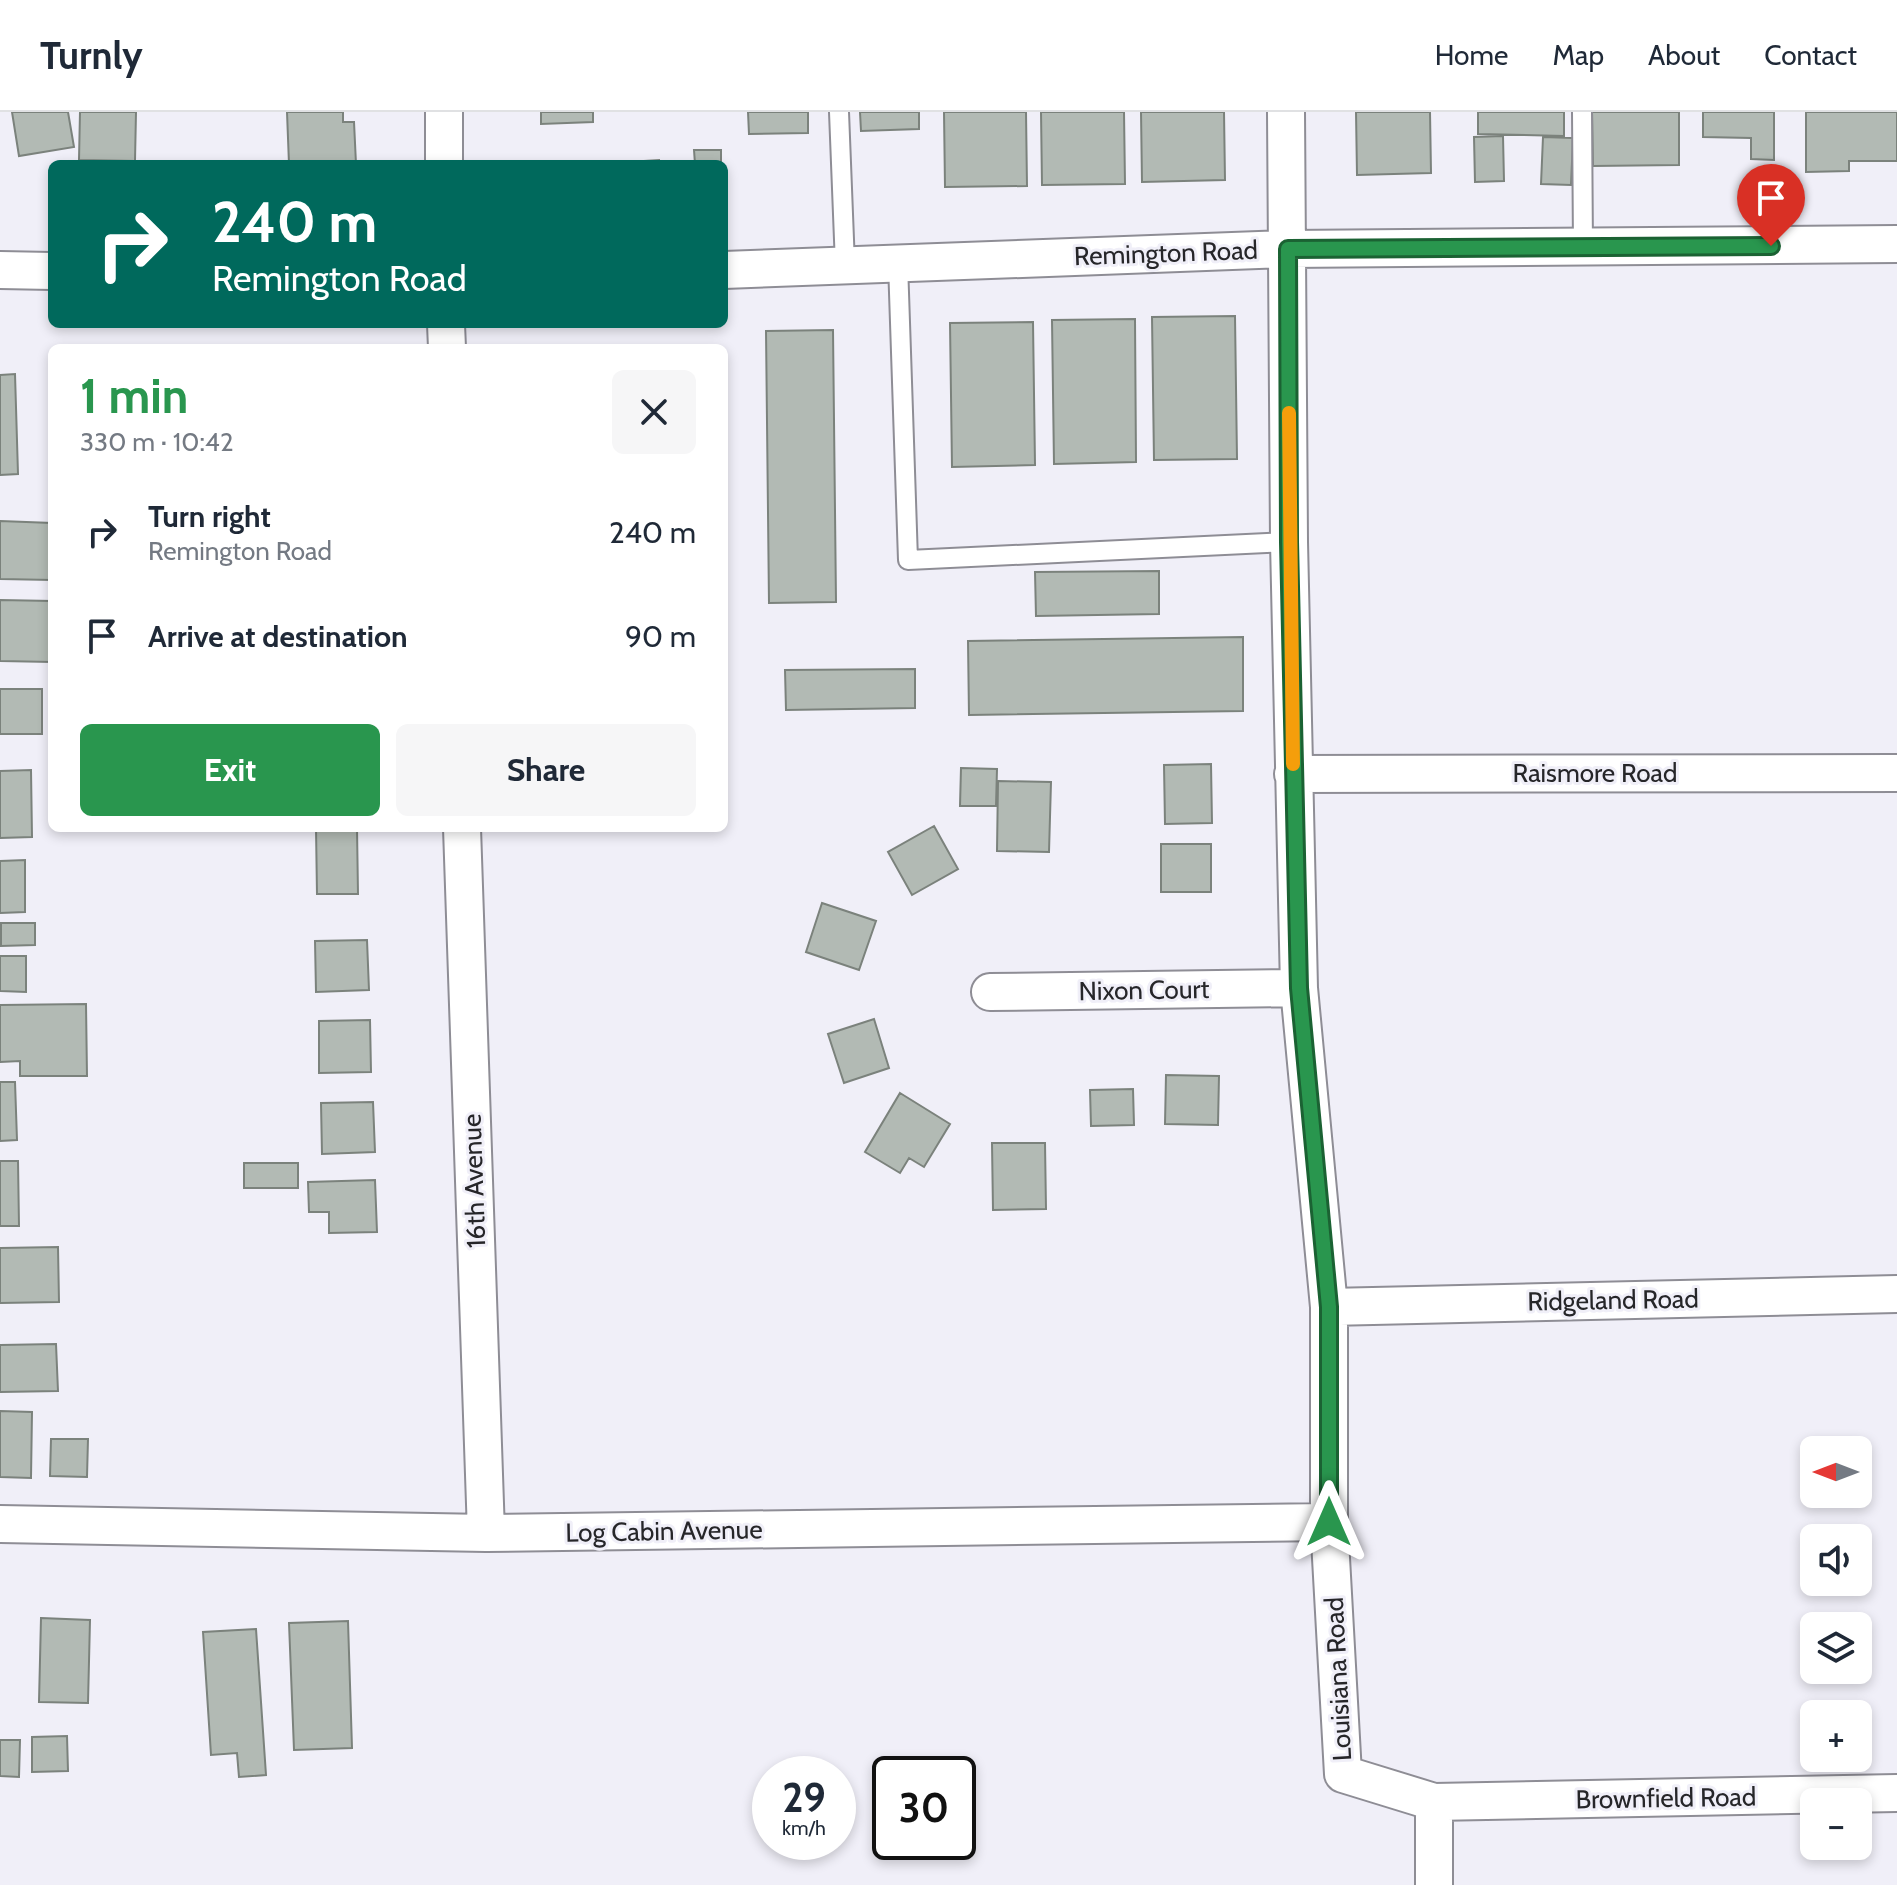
<!DOCTYPE html>
<meta charset="utf-8">
<style>
:root{--surface:#fff;--page:#f6f6f7;--text:#1f2937;--muted:#747a83;--line:#e0e1e3;--accent:#29964e}
body{margin:0;font-family:Cabin,sans-serif;background:var(--page);color:var(--text);height:100vh;display:flex;flex-direction:column;font-size:30px;white-space:nowrap}
*{box-sizing:border-box;margin:0}
p{font-size:26px;color:var(--muted)}
.icon{flex:none;width:44px;height:44px;fill:none;stroke:currentColor;stroke-width:2;stroke-linecap:round;stroke-linejoin:round}
.map{position:relative;flex:1;overflow:hidden}
.side{position:absolute;left:48px;top:232px;width:680px;height:488px;display:flex;flex-direction:column;background:var(--surface);border-radius:12px;box-shadow:0 4px 12px #0003}
.side>*{flex:none}
.banner{position:absolute;left:48px;top:48px;width:680px;height:168px;border-radius:12px;box-shadow:0 4px 12px #0003;background:#00695c;color:#fff;overflow:hidden}
.needle{width:52px;rotate:270deg}
.tools{position:absolute;left:1800px;top:1324px;display:grid;gap:16px}
.tools a{display:grid;place-items:center;width:72px;height:72px;border-radius:12px;background:var(--surface);box-shadow:0 4px 12px #0003;font-size:40px}
.speed{position:absolute;left:752px;top:1644px;display:flex;gap:16px;font-size:40px;font-weight:700;text-align:center}
.speed>*{display:grid;place-content:center;width:104px;height:104px;border-radius:50%;background:var(--surface);box-shadow:0 4px 12px #0003;line-height:1}
.speed small{font-size:20px;font-weight:400}
.speed .limit{border:4px solid #111;border-radius:12px;background:#fff;color:#111}
.pin{position:absolute;display:grid;place-items:center;width:68px;height:68px;color:#fff;margin:-82px -34px;border-radius:50% 50% 50% 0;rotate:-45deg;box-shadow:0 0 8px #0007}
.pin .icon{rotate:45deg}
.me{position:absolute;width:88px;margin:-44px;rotate:0deg;stroke-linejoin:round;filter:drop-shadow(0 0 6px #0008)}
.turn{display:flex;align-items:center;gap:28px;height:168px;padding:0 32px;font-size:36px}
.turn .icon{width:104px;height:104px;stroke-width:2.5}
.turn b{display:block;font-size:56px;line-height:68px}
.round{display:grid;place-items:center;flex:none;width:84px;height:84px;border-radius:12px;background:var(--page)}
.head{display:flex;align-items:center;justify-content:space-between;height:136px;padding:0 32px}
h1{font-size:48px;font-weight:800;line-height:60px;color:var(--accent)}
.primary-button{display:flex;gap:16px;margin-top:auto;padding:16px 32px}
.primary-button a{flex:1;height:92px;border-radius:12px;background:var(--accent);color:#fff;font-size:32px;font-weight:800;line-height:92px;text-align:center}
.primary-button a+a{background:var(--page);color:var(--text)}
ul{padding:0;list-style:none}
li{display:flex;align-items:center;gap:24px;height:104px;padding:0 32px}
li div{flex:1}
li b{display:block;font-size:30px}
li em{font-style:normal}
header{display:flex;align-items:center;gap:48px;box-sizing:border-box;height:112px;padding:0 40px;background:var(--surface);border-bottom:2px solid var(--line)}
header strong{font-size:38px}
nav{display:flex;gap:44px;margin-inline-start:auto;font-size:28px}
.map>svg:first-child{display:block}
.building{fill:#b2bab4;stroke:#7b827c;stroke-width:2}
.lines{fill:none;stroke-linecap:round;stroke-linejoin:round}
.service-casing{stroke:#8e8d95;stroke-width:22}
.minor-casing{stroke:#8e8d95;stroke-width:40}
.service{stroke:#fff;stroke-width:18}
.minor{stroke:#fff;stroke-width:36}
.route-casing{stroke:#1b6233;stroke-width:20}
.route{stroke:#29964e;stroke-width:14}
.slow{stroke:#f59e0b;stroke-width:14}
.labels{text-anchor:middle;stroke-width:6;stroke-linejoin:round;paint-order:stroke}
.street-label{font-size:26px;fill:#262629;stroke:#f0eff8}
</style>
<header>
<strong>Turnly</strong>
<nav><a>Home</a><a>Map</a><a>About</a><a>Contact</a></nav>
</header>
<div class="map">
<svg width="1897" height="1773" viewBox="0 0 1897 1773">
<rect width="100%" height="100%" fill="#f0eff8"/>
<path class="building" d="M 12,0 L 68,0 L 74,35 L 19,44 Z
M 80,0 L 136,0 L 135,49 L 79,48 Z
M 287,0 L 343,0 L 343,10 L 354,10 L 356,52 L 289,52 Z
M 541,0 L 593,0 L 593,10 L 541,12 Z
M 748,0 L 808,0 L 808,21 L 749,22 Z
M 860,0 L 919,0 L 919,17 L 861,19 Z
M 944,0 L 1026,0 L 1027,74 L 945,75 Z
M 1041,0 L 1124,0 L 1125,72 L 1042,73 Z
M 1141,0 L 1224,0 L 1225,68 L 1142,70 Z
M 1356,0 L 1430,0 L 1431,61 L 1357,63 Z
M 1478,0 L 1564,0 L 1564,24 L 1478,22 Z
M 1592,0 L 1679,0 L 1679,53 L 1593,54 Z
M 1703,0 L 1774,0 L 1774,48 L 1751,47 L 1751,26 L 1703,25 Z
M 1806,0 L 1897,0 L 1897,49 L 1849,49 L 1849,59 L 1806,60 Z
M 1503,24 L 1504,69 L 1475,70 L 1474,25 Z
M 1543,25 L 1573,26 L 1571,73 L 1541,72 Z
M 694,38 L 721,38 L 721,52 L 695,52 Z
M 659,48 L 659,52 L 595,52 Z
M 1235,204 L 1237,347 L 1154,348 L 1152,205 Z
M 1135,207 L 1136,350 L 1054,352 L 1052,208 Z
M 1033,210 L 1035,353 L 952,355 L 950,211 Z
M 833,218 L 836,490 L 769,491 L 766,219 Z
M 15,262 L 18,362 L 0,363 L 0,263 Z
M 0,409 L 52,411 L 52,468 L 0,467 Z
M 1159,459 L 1159,502 L 1036,504 L 1035,460 Z
M 0,488 L 52,489 L 52,550 L 0,549 Z
M 1243,525 L 1243,599 L 969,603 L 968,529 Z
M 915,557 L 915,596 L 786,598 L 785,558 Z
M 0,577 L 42,577 L 42,622 L 0,622 Z
M 1211,652 L 1212,711 L 1165,712 L 1164,653 Z
M 961,656 L 997,657 L 996,694 L 960,694 Z
M 31,658 L 32,725 L 0,726 L 0,659 Z
M 998,669 L 1051,670 L 1049,740 L 997,739 Z
M 934,714 L 958,757 L 912,783 L 888,740 Z
M 316,716 L 357,716 L 358,782 L 317,782 Z
M 1161,732 L 1211,732 L 1211,780 L 1161,780 Z
M 25,748 L 25,800 L 0,801 L 0,749 Z
M 822,791 L 876,809 L 859,858 L 806,840 Z
M 1,811 L 35,811 L 35,833 L 1,834 Z
M 367,828 L 369,878 L 316,880 L 315,829 Z
M 0,844 L 26,844 L 26,880 L 0,879 Z
M 86,892 L 87,964 L 20,964 L 20,949 L 0,950 L 0,893 Z
M 874,907 L 889,956 L 844,971 L 828,922 Z
M 370,908 L 371,960 L 319,961 L 319,909 Z
M 1166,963 L 1219,964 L 1218,1013 L 1165,1012 Z
M 0,970 L 15,970 L 17,1028 L 0,1029 Z
M 1133,977 L 1134,1013 L 1091,1014 L 1090,978 Z
M 900,981 L 950,1012 L 924,1055 L 909,1046 L 900,1061 L 865,1040 Z
M 373,990 L 375,1040 L 322,1042 L 321,991 Z
M 992,1031 L 1045,1031 L 1046,1097 L 993,1098 Z
M 0,1049 L 18,1049 L 19,1114 L 0,1114 Z
M 244,1051 L 298,1051 L 298,1076 L 244,1076 Z
M 375,1068 L 377,1120 L 329,1121 L 329,1100 L 309,1100 L 308,1070 Z
M 58,1135 L 59,1190 L 0,1191 L 0,1136 Z
M 56,1232 L 58,1279 L 0,1280 L 0,1233 Z
M 0,1299 L 32,1300 L 31,1366 L 0,1365 Z
M 51,1327 L 88,1327 L 87,1365 L 50,1364 Z
M 41,1506 L 90,1508 L 88,1591 L 39,1590 Z
M 348,1509 L 352,1636 L 294,1638 L 289,1511 Z
M 256,1517 L 266,1663 L 239,1665 L 237,1641 L 211,1643 L 203,1520 Z
M 67,1624 L 68,1659 L 32,1660 L 32,1625 Z
M 0,1628 L 20,1628 L 19,1665 L 0,1664 Z"/>
<g class="lines">
<g class="service-casing">
<path id="service" d="M 839,0 L 845,153
M 1582,0 L 1583,135
M 898,151 L 908,448 L 1289,430"/>
</g>
<g class="minor-casing">
<path id="minor" d="M 444,0 L 444,52
M 1286,0 L 1289,430 L 1299,876 L 1329,1195 L 1329,1410 L 1343,1662 L 1434,1690 L 1434,1773
M 0,158 L 52,159
M 724,158 L 1288,137 L 1897,132
M 446,212 L 447,236
M 1293,662 L 1897,661
M 462,716 L 486,1421
M 990,880 L 1299,876
M 1329,1195 L 1897,1182
M 0,1412 L 486,1421 L 1329,1410
M 1434,1690 L 1897,1681"/>
</g>
<use href="#service" class="service"/>
<use href="#minor" class="minor"/>
</g>
<g class="lines">
<g class="route-casing">
<path id="route" d="M 1329,1410 L 1329,1195 L 1299,876 L 1289,430 L 1288,137 L 1771,134"/>
</g>
<use href="#route" class="route"/>
<path class="slow" d="M 1289,301 L 1293,652"/>
</g>
<g class="labels">
<g class="street-label">
<text transform="translate(1166 141) rotate(-2)" y="9">Remington Road</text>
<text x="1595" y="670">Raismore Road</text>
<text transform="translate(1144 878) rotate(-1)" y="9">Nixon Court</text>
<text transform="translate(474 1069) rotate(-92)" y="9">16th Avenue</text>
<text transform="translate(1613 1188) rotate(-1)" y="9">Ridgeland Road</text>
<text transform="translate(664 1419) rotate(-1)" y="9">Log Cabin Avenue</text>
<text transform="translate(1338 1567) rotate(-93)" y="9">Louisiana Road</text>
<text transform="translate(1666 1686) rotate(-1)" y="9">Brownfield Road</text>
</g>
</g>
</svg>
<div class="tools">
<a><svg class="needle" viewBox="-14 -14 28 28"><path d="M0-13l5 13h-10z" fill="#e53935"/><path d="M0 13l5-13h-10z" fill="#747a83"/></svg></a>
<a><svg class="icon" aria-label="sound" viewBox="0 0 24 24"><path d="M4 9h4l5-4v14l-5-4H4zM17 9q2 3 0 6"/></svg></a>
<a><svg class="icon" aria-label="layers" viewBox="0 0 24 24"><path d="M12 4l9 5-9 5-9-5zM3 14l9 5 9-5"/></svg></a>
<a>+</a>
<a>−</a>
</div>
<div class="speed"><div>29<small>km/h</small></div><div class="limit">30</div></div>
<div class="pin" style="left:1771px;top:134px;background:#d93025"><svg class="icon" aria-label="arrive" viewBox="0 0 24 24"><path d="M6 21V4h12l-3 4 3 4H6"/></svg></div>
<svg class="me" style="left:1329px;top:1410px" viewBox="-20 -20 40 40"><path d="M0-17L14 15 0 8-14 15z" fill="#29964e" stroke="#fff" stroke-width="4"/></svg>
<div class="banner">
<div class="turn"><svg class="icon" aria-label="right" viewBox="0 0 24 24"><path d="M7 20v-9h11M14 6l5 5-5 5"/></svg><div><b>240 m</b>Remington Road</div></div>
</div>
<section class="side">
<div class="head"><div><h1>1 min</h1><p>330 m · 10:42</p></div><a class="round"><svg class="icon" aria-label="close" viewBox="0 0 24 24"><path d="M6 6l12 12M18 6L6 18"/></svg></a></div>
<ul>
<li><svg class="icon" aria-label="right" viewBox="0 0 24 24"><path d="M7 20v-9h11M14 6l5 5-5 5"/></svg><div><b>Turn right</b><p>Remington Road</p></div><em>240 m</em></li>
<li><svg class="icon" aria-label="arrive" viewBox="0 0 24 24"><path d="M6 21V4h12l-3 4 3 4H6"/></svg><div><b>Arrive at destination</b></div><em>90 m</em></li>
</ul>
<div class="primary-button"><a>Exit</a><a>Share</a></div>
</section>
</div>
